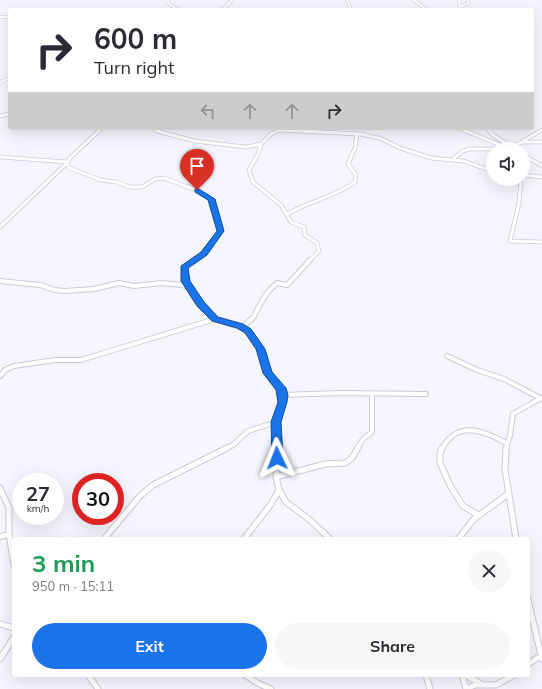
<!DOCTYPE html>
<meta charset="utf-8">
<style>
:root{--surface:#fff;--page:#f7f7f7;--text:#2b2b33;--muted:#7c7c81;--accent:#1a73e8}
body{margin:0;font-family:Mulish,sans-serif;background:var(--page);color:var(--text);height:100vh;display:flex;flex-direction:column;font-size:15px;white-space:nowrap}
*{box-sizing:border-box;margin:0}
p{font-size:13px;color:var(--muted)}
.icon{flex:none;width:22px;height:22px;fill:none;stroke:currentColor;stroke-width:2;stroke-linecap:round;stroke-linejoin:round}
.map{position:relative;flex:1;overflow:hidden}
.details{position:absolute;left:12px;top:537px;width:518px;height:140px;display:flex;flex-direction:column;background:var(--surface);border-radius:4px;box-shadow:0 4px 16px #0002}
.details>*{flex:none}
.hud{position:absolute;left:8px;top:8px;width:526px;height:122px;border-radius:4px;box-shadow:0 4px 16px #0002;background:#fff;color:var(--text);overflow:hidden}
.tools{position:absolute;left:486px;top:142px;display:grid;gap:8px}
.tools a{display:grid;place-items:center;width:44px;height:44px;border-radius:50%;background:var(--surface);box-shadow:0 4px 16px #0002;font-size:20px}
.speed{position:absolute;left:12px;top:473px;display:flex;gap:8px;font-size:20px;font-weight:700;text-align:center}
.speed>*{display:grid;place-content:center;width:52px;height:52px;border-radius:50%;background:var(--surface);box-shadow:0 4px 16px #0002;line-height:1}
.speed small{font-size:10px;font-weight:400}
.speed .limit{border:6px solid #d22;background:#fff;color:#111}
.pin{position:absolute;display:grid;place-items:center;width:34px;height:34px;color:#fff;margin:-41px -17px;border-radius:50% 50% 50% 0;rotate:-45deg;box-shadow:0 0 4px #0007}
.pin .icon{rotate:45deg}
.me{position:absolute;width:44px;margin:-22px;rotate:358deg;stroke-linejoin:round;filter:drop-shadow(0 0 3px #0008)}
.turn{display:flex;align-items:center;gap:14px;height:84px;padding:0 20px;font-size:18px}
.turn .icon{width:52px;height:52px;stroke-width:2.5}
.turn b{display:block;font-size:28px;line-height:34px}
.lanes{display:flex;align-items:center;height:38px;padding:0 20px;background:#0003;justify-content:center;gap:20px;direction:ltr}
.lanes .off{opacity:.35}
.round{display:grid;place-items:center;flex:none;width:42px;height:42px;border-radius:21px;background:var(--page)}
.headline{display:flex;align-items:center;justify-content:space-between;height:68px;padding:0 20px}
h1{font-size:24px;font-weight:700;line-height:30px;color:#1e9e55}
.primary-button{display:flex;gap:8px;margin-top:auto;padding:8px 20px}
.primary-button a{flex:1;height:46px;border-radius:24px;background:var(--accent);color:#fff;font-size:16px;font-weight:700;line-height:46px;text-align:center}
.primary-button a+a{background:var(--page);color:var(--text)}
.map>svg:first-child{display:block}
.lines{fill:none;stroke-linecap:round;stroke-linejoin:round}
.street-far3-casing{stroke:#cbcbd6;stroke-width:3.5}
.street-far2-casing{stroke:#cbcbd6;stroke-width:4.5}
.street-far1-casing{stroke:#cbcbd6;stroke-width:6}
.street-casing{stroke:#cbcbd6;stroke-width:7}
.street-far3{stroke:#fff;stroke-width:2.5}
.street-far2{stroke:#fff;stroke-width:3}
.street-far1{stroke:#fff;stroke-width:4}
.street{stroke:#fff;stroke-width:5}
.route{fill:#1a73e8;stroke:#114b97}
</style>
<div class="map">
<svg width="542" height="689" viewBox="0 0 542 689">
<rect width="100%" height="100%" fill="#f5f5fe"/>
<g class="lines">
<g class="street-far3-casing">
<path id="street-far3" d="M 168,0 L 168,3 L 178,10
M 347,0 L 351,10
M 414,0 L 427,10
M 459,0 L 460,7
M 223,10 L 232,0
M 459,10 L 460,7 L 468,3 L 468,0
M 0,17 L 10,17
M 0,82 L 10,78
M 6,115 L 10,114"/>
</g>
<g class="street-far2-casing">
<path id="street-far2" d="M 0,116 L 10,114
M 102,128 L 70,158 L 67,163 L 69,168 L 101,180 L 116,182 L 130,187 L 142,187 L 155,179 L 164,178 L 201,192 L 211,199 L 220,231 L 201,257 L 194,261
M 153,128 L 157,131 L 194,141 L 246,147 L 261,144 L 271,134 L 279,130 L 361,134 L 382,139 L 400,148 L 431,158 L 463,161 L 493,171
M 459,128 L 510,149
M 487,128 L 493,135 L 510,146
M 523,141 L 542,130
M 261,144 L 258,154 L 249,170 L 253,182 L 281,205 L 291,222 L 304,227 L 305,235 L 317,243 L 319,251 L 309,261
M 523,155 L 542,166
M 0,157 L 67,162
M 453,159 L 463,151 L 470,149 L 501,149 L 523,142 L 542,142
M 523,175 L 542,177
M 521,179 L 519,203 L 510,241 L 542,242
M 287,214 C 309,201 335,197 355,182 L 356,175 L 348,164 L 355,148 L 357,134
M 0,227 L 67,163"/>
</g>
<g class="street-far1-casing">
<path id="street-far1" d="M 0,281 L 40,285 L 55,290 L 65,291 L 94,289 L 119,283 L 134,286 L 162,283 L 183,285 L 191,289 L 201,304 L 215,319 L 247,330 L 260,349 L 267,373 L 281,388 L 283,395 L 276,429 L 278,449
M 189,287 L 185,279 L 184,268 L 196,260
M 244,328 C 245,322 251,321 254,316 C 261,303 264,294 277,283 L 287,285 L 310,260
M 447,356 L 477,370 L 504,379 L 542,399
M 0,376 L 5,370 L 14,366 L 55,360 L 81,360 L 215,319
M 283,395 L 340,393 L 426,394
M 225,449 L 233,445 L 248,431 L 276,422
M 357,449 L 363,439 L 372,432 L 372,394
M 442,449 C 457,420 483,430 506,443
M 506,449 L 510,435 L 513,414 L 541,398"/>
</g>
<g class="street-casing">
<path id="street" d="M 278,448 L 276,477 L 279,490 L 286,502 L 310,520 L 330,539
M 442,448 L 440,454 L 440,463 L 451,487 L 463,506 L 478,515
M 506,448 L 505,469 L 516,539
M 276,477 L 325,464 L 345,463 L 352,458 L 358,448
M 0,488 L 9,508 L 9,534 L 14,565
M 0,537 L 9,534
M 104,539 L 140,496 L 153,485 L 227,448
M 244,539 L 271,504 L 279,490
M 458,539 L 474,519 L 508,494
M 528,600 L 542,659
M 0,624 L 14,628
M 0,659 L 14,637
M 528,664 L 542,655
M 88,675 L 98,689
M 245,675 L 259,684 L 271,689
M 426,675 L 430,689
M 462,675 L 466,689
M 466,675 L 481,684
M 466,689 L 475,685 L 496,685 L 514,675"/>
</g>
<use href="#street-far3" class="street-far3"/>
<use href="#street-far2" class="street-far2"/>
<use href="#street-far1" class="street-far1"/>
<use href="#street" class="street"/>
</g>
<path class="route" d="M 197,188 L 215,199 L 224,231 L 207,255 L 188,268 L 190,281 L 204,302 L 218,317 L 243,324 L 251,329 L 265,349 L 272,372 L 286,388 L 288,395 L 287,402 L 281,422 L 283,458 L 281,461 L 274,461 L 272,458 L 271,422 L 278,402 L 276,390 L 263,373 L 256,349 L 245,333 L 237,328 L 212,321 L 197,306 L 181,281 L 181,266 L 201,252 L 217,231 L 208,200 L 195,192 L 195,189 Z"/>
</svg>
<div class="tools">
<a><svg class="icon" aria-label="sound" viewBox="0 0 24 24"><path d="M4 9h4l5-4v14l-5-4H4zM17 9q2 3 0 6"/></svg></a>
</div>
<div class="speed"><div>27<small>km/h</small></div><div class="limit">30</div></div>
<div class="pin" style="left:197px;top:190px;background:#d93025"><svg class="icon" aria-label="arrive" viewBox="0 0 24 24"><path d="M6 21V4h12l-3 4 3 4H6"/></svg></div>
<svg class="me" style="left:277px;top:458px" viewBox="-20 -20 40 40"><path d="M0-17L14 15 0 8-14 15z" fill="#1a73e8" stroke="#fff" stroke-width="4"/></svg>
<div class="hud">
<div class="turn"><svg class="icon" aria-label="right" viewBox="0 0 24 24"><path d="M7 20v-9h11M14 6l5 5-5 5"/></svg><div><b>600 m</b>Turn right</div></div>
<div class="lanes"><svg class="icon off" aria-label="left" viewBox="0 0 24 24"><path d="M17 20v-9H6M10 6l-5 5 5 5"/></svg><svg class="icon off" aria-label="ahead" viewBox="0 0 24 24"><path d="M12 20V5M6 11l6-6 6 6"/></svg><svg class="icon off" aria-label="ahead" viewBox="0 0 24 24"><path d="M12 20V5M6 11l6-6 6 6"/></svg><svg class="icon" aria-label="right" viewBox="0 0 24 24"><path d="M7 20v-9h11M14 6l5 5-5 5"/></svg></div>
</div>
<section class="details">
<div class="headline"><div><h1>3 min</h1><p>950 m · 15:11</p></div><a class="round"><svg class="icon" aria-label="close" viewBox="0 0 24 24"><path d="M6 6l12 12M18 6L6 18"/></svg></a></div>
<div class="primary-button"><a>Exit</a><a>Share</a></div>
</section>
</div>
